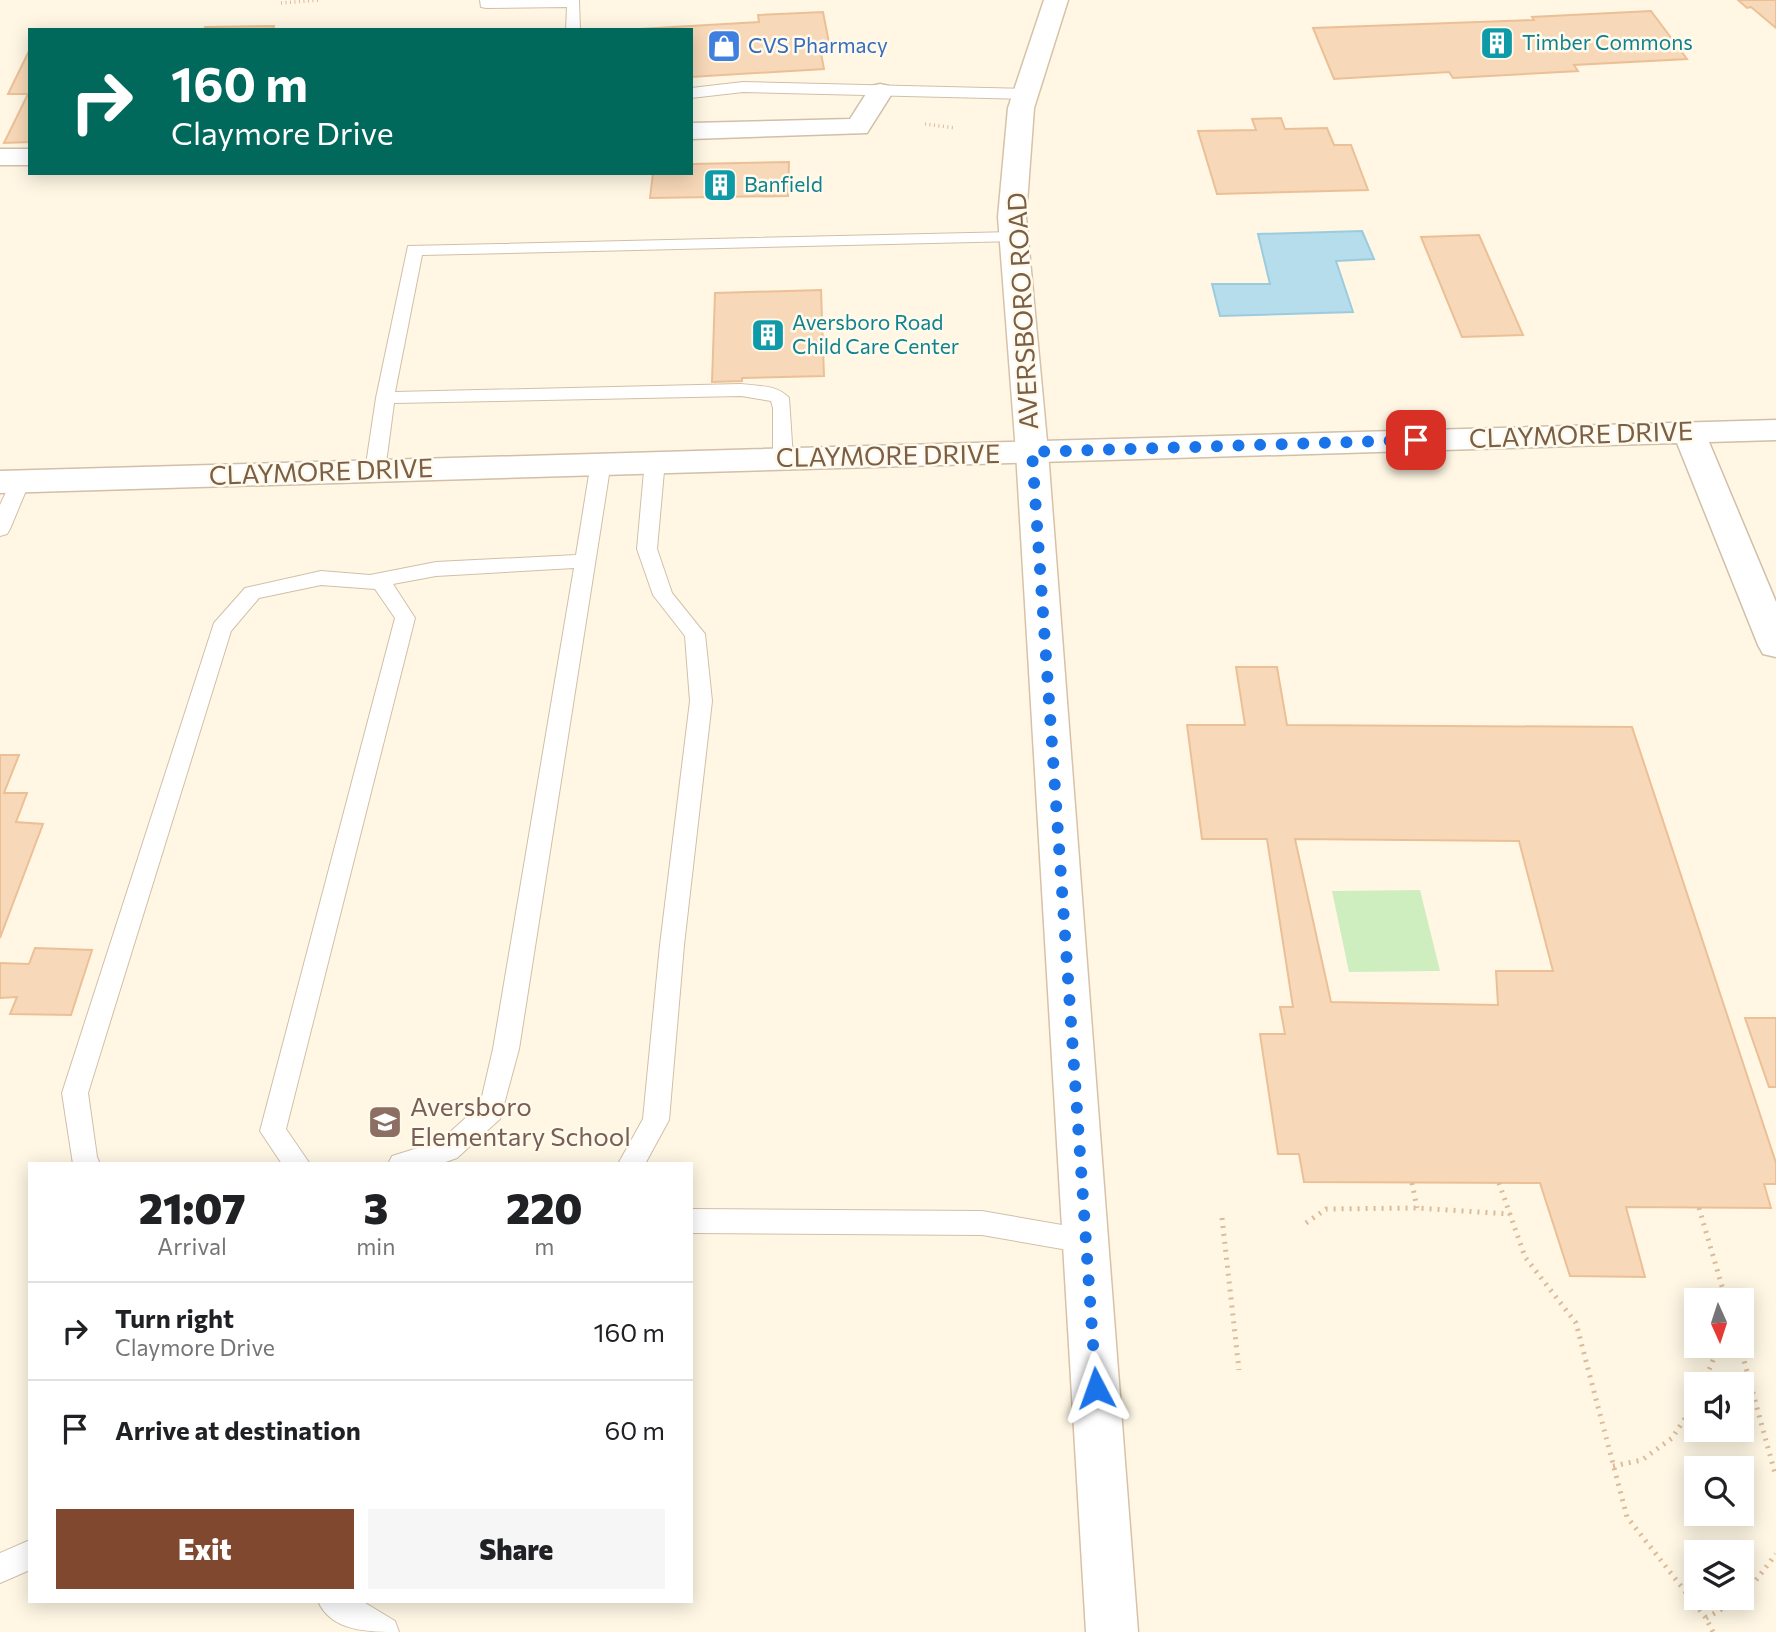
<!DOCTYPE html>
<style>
:root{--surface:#fff;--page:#f6f6f6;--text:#202124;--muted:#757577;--line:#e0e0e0;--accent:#80482f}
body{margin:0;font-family:Commissioner,sans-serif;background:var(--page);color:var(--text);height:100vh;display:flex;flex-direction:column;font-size:26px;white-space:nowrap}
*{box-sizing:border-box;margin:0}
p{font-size:23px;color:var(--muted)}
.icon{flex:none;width:38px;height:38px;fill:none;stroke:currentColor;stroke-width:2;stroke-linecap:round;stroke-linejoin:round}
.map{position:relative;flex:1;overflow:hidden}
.side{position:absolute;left:28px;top:1162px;width:665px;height:441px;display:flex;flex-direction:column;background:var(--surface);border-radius:0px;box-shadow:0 4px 18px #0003}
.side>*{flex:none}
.guide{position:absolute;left:28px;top:28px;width:665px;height:147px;border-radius:0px;box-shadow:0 4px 18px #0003;background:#00695c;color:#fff;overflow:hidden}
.needle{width:46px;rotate:177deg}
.tools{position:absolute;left:1684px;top:1288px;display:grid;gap:14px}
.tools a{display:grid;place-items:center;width:70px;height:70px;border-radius:0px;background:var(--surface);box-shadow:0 4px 18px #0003;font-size:35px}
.pin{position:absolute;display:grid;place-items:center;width:60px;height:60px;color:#fff;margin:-30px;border-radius:14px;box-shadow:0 4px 10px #0006}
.me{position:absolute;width:77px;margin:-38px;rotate:356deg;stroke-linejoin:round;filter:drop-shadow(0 0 5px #0008)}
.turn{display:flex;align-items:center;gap:24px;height:147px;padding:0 28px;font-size:32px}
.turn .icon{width:91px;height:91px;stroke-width:2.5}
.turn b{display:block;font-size:49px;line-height:60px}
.eta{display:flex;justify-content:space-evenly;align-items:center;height:119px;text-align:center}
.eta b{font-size:42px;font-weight:800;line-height:49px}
.cta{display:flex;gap:14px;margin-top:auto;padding:14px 28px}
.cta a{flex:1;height:80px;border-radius:0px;background:var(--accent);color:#fff;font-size:28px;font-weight:800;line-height:80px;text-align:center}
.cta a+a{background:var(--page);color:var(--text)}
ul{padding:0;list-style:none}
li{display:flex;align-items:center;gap:21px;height:98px;padding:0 28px;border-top:2px solid var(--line)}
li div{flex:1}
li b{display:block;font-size:26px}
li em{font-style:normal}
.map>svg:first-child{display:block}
.green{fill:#ceeec0}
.water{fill:#b6ddeb;stroke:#9bccde;stroke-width:2}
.building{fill:#f7d8b8;stroke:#ecc097;stroke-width:2;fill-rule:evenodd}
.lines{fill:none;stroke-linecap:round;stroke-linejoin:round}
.lane-casing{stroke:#d1bfa8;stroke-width:2}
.street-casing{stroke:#d1bfa8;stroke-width:3}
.secondary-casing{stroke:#d7c2a8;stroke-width:3}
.path-far1{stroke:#dcbb9b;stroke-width:3.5;stroke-dasharray:1 3.5;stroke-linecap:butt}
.path{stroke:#dcbb9b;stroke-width:5;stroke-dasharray:2 6;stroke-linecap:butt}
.lane{fill:#fff;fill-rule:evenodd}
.street{fill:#fff;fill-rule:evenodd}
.secondary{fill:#fff;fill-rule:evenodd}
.route{stroke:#1a73e8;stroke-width:12;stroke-dasharray:0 21.6}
.labels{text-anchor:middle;stroke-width:5;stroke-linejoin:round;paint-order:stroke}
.far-culture-label{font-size:21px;fill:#0d838f;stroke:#fffaec;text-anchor:start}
.far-shop-label{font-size:21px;fill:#366cbe;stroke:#fffaec;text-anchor:start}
.street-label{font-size:26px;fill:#7a5e46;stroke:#fffaec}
.education-label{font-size:26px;fill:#785e54;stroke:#fffaec;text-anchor:start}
</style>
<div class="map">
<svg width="1776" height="1632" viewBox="0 0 1776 1632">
<rect width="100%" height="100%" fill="#fff7e4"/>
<path class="green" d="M 1420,890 L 1440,971 L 1349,972 L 1332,891 Z"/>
<path class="water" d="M 1362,231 L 1374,259 L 1336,261 L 1353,312 L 1220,316 L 1212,284 L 1270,284 L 1258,234 Z"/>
<path class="building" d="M 1738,0 L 1776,0 L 1776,28 L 1751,7 L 1747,8 Z
M 1651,11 L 1687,59 L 1574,65 L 1578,71 L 1453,78 L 1449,72 L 1334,79 L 1313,28 L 1534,20 L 1532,17 Z
M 823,12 L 830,48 L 820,48 L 824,69 L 691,77 L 691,30 L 622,30 L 759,22 L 758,15 Z
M 274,26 L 273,30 L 204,30 L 205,27 Z
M 30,49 L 30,142 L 4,143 L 28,94 L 8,94 Z
M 1281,118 L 1285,129 L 1327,128 L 1334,145 L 1351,145 L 1368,190 L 1217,194 L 1198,131 L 1256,130 L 1252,119 Z
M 789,162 L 788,196 L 650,198 L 653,173 L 691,173 L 691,164 Z
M 1479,235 L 1523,335 L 1462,337 L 1421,237 Z
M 821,290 L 824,376 L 742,378 L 742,381 L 712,382 L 715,293 Z
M 1236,667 L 1277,667 L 1287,725 L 1632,727 L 1776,1163 L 1776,1184 L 1764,1184 L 1771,1208 L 1626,1207 L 1645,1277 L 1570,1276 L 1540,1183 L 1304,1182 L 1299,1154 L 1278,1154 L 1260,1034 L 1285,1034 L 1280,1007 L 1293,1007 L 1267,839 L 1202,839 L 1187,725 L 1245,725 ZM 1295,839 L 1519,841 L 1553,971 L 1496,971 L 1498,1005 L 1331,1002 Z
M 0,755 L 19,755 L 4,793 L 27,793 L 16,822 L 43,824 L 0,938 Z
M 35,948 L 92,950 L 71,1015 L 10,1014 L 17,997 L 0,998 L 0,963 L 29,964 Z
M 1745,1018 L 1776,1018 L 1776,1087 L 1769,1087 Z"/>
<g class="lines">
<g class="lane-casing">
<path id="lane" d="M 480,0 L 579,0 L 580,30 L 566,30 L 567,7 L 486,8 L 481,7 Z
M 743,82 L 1026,89 L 1034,94 L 1026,99 L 743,92 L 691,98 L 691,88 Z
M 1014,232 L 1020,233 L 1022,237 L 1020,241 L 422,255 L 395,392 L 741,384 C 757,386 778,385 789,398 L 793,458 L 790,462 L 776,462 L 773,458 L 773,408 L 771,401 L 741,396 L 394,403 L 385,471 L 382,475 L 368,475 L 365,471 L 376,398 L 408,246 Z
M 655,454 L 662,456 L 665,460 L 657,549 L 672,593 L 705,634 L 712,701 L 684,945 L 669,1120 L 645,1164 L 618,1164 L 643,1119 L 660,945 L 690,701 L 685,636 L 653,595 L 637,549 L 645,460 L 648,456 Z
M 601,456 L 608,458 L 611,462 L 519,1049 L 500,1119 L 457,1158 L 440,1164 L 388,1164 L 392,1156 L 440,1141 L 480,1105 L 493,1049 L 574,568 L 436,576 L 393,584 L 415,618 L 286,1129 L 310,1164 L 282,1164 L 260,1131 L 395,618 L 375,589 L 321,585 L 259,598 L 231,631 L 88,1093 L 97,1157 L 100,1164 L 73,1164 L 62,1093 L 214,623 L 245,588 L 321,571 L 370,575 L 436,562 L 576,555 L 591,462 L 594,458 Z
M 20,475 L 27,477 L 30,481 L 10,529 L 7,534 L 0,536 L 0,505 L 13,477 Z
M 691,1209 L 982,1211 L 1085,1229 L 1095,1232 L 1099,1241 L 1095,1250 L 1085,1253 L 982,1235 L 691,1233 Z
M 30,1540 L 30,1570 L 0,1583 L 0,1553 Z
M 318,1601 L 362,1601 L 395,1621 L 399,1632 C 370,1632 331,1632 318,1601 Z"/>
</g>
<g class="street-casing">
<path id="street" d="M 880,84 L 889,86 L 893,92 L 867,133 L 691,139 L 691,123 L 850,119 L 871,86 Z
M 0,149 L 30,149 L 30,165 L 0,165 Z
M 1776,420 L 1776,440 L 1709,442 L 1776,602 L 1776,657 L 1763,654 L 1758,645 L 1677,443 L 0,493 L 0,471 Z"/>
</g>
<g class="secondary-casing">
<path id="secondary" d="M 1044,0 L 1068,0 L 1034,108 L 1026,217 L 1048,452 L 1138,1632 L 1086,1632 L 1016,452 L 998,217 L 1008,108 Z"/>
</g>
<path class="path-far1" d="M 281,3 L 320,0
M 925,124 L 955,128"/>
<path class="path" d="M 1412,1183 L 1417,1208
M 1499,1183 L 1525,1257 L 1576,1323 L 1627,1517 L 1706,1618 L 1713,1632
M 1699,1208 L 1726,1300
M 1222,1218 L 1239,1370
M 1306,1223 L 1326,1209 L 1417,1208 L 1510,1214
M 1740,1346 L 1776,1477
M 1703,1384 L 1719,1346
M 1613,1466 L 1642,1460 L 1672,1438 L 1696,1402
M 1706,1618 L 1743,1597 L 1776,1554"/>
<use href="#lane" class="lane"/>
<use href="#street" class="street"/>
<use href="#secondary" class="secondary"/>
</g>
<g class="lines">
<path class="route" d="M 1096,1388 L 1032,452 L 1416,440"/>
</g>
<defs>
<g id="building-square" transform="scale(1.75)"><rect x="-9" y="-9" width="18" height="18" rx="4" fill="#0f9aa8" stroke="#fffaec"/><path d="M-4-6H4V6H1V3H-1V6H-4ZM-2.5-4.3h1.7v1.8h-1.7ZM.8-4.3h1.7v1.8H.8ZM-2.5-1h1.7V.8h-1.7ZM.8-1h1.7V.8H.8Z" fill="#fff"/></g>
<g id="shop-square" transform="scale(1.75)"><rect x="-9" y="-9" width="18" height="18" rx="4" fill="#3f7fe0" stroke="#fffaec"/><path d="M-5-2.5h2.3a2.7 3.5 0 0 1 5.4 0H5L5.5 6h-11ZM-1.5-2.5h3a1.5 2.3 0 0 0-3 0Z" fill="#fff"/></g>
<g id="school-square" transform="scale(1.75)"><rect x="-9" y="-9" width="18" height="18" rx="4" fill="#8d6e63" stroke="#fffaec"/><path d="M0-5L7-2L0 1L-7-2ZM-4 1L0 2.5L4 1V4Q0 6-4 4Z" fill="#fff"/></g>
</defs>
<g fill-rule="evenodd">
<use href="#building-square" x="1497" y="43"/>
<use href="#shop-square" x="724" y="46"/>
<use href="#building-square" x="720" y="185"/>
<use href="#building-square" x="768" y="335"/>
<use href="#school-square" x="385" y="1122"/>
</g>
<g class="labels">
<g class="far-culture-label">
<text x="1522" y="50">Timber Commons</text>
<text x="744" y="192">Banfield</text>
<text x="792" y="330">Aversboro Road<tspan x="792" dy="24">Child Care Center</tspan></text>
</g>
<g class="far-shop-label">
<text x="748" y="53">CVS Pharmacy</text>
</g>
<g class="street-label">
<text transform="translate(1023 311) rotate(-93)" y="9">AVERSBORO ROAD</text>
<text transform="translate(1581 435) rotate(-2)" y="9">CLAYMORE DRIVE</text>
<text transform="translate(888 456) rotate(-1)" y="9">CLAYMORE DRIVE</text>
<text transform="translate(321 472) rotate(-2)" y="9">CLAYMORE DRIVE</text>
</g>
<g class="education-label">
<text x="410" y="1116">Aversboro<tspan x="410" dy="30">Elementary School</tspan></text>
</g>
</g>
</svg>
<div class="tools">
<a><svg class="needle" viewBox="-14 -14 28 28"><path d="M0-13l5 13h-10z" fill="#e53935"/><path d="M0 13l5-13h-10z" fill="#757577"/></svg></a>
<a><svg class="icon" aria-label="sound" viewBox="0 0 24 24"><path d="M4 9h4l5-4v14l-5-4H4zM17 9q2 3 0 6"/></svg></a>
<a><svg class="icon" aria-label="search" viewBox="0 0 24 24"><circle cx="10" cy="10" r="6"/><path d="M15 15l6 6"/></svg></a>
<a><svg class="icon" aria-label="layers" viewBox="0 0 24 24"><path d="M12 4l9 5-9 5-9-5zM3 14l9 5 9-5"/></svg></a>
</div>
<div class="pin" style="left:1416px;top:440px;background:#d93025"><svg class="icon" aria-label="arrive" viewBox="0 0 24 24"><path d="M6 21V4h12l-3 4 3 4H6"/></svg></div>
<svg class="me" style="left:1096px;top:1388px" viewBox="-20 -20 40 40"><path d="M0-17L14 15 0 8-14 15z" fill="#1a73e8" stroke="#fff" stroke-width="4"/></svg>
<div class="guide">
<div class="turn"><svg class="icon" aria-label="right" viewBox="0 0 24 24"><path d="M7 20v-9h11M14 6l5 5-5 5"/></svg><div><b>160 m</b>Claymore Drive</div></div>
</div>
<section class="side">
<div class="eta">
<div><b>21:07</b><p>Arrival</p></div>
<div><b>3</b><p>min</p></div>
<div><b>220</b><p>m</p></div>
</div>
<ul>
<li><svg class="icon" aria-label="right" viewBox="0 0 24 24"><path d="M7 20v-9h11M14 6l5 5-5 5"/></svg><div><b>Turn right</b><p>Claymore Drive</p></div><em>160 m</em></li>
<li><svg class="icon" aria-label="arrive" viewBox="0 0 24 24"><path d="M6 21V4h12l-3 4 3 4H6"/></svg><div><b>Arrive at destination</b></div><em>60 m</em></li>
</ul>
<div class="cta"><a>Exit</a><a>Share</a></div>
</section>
</div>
